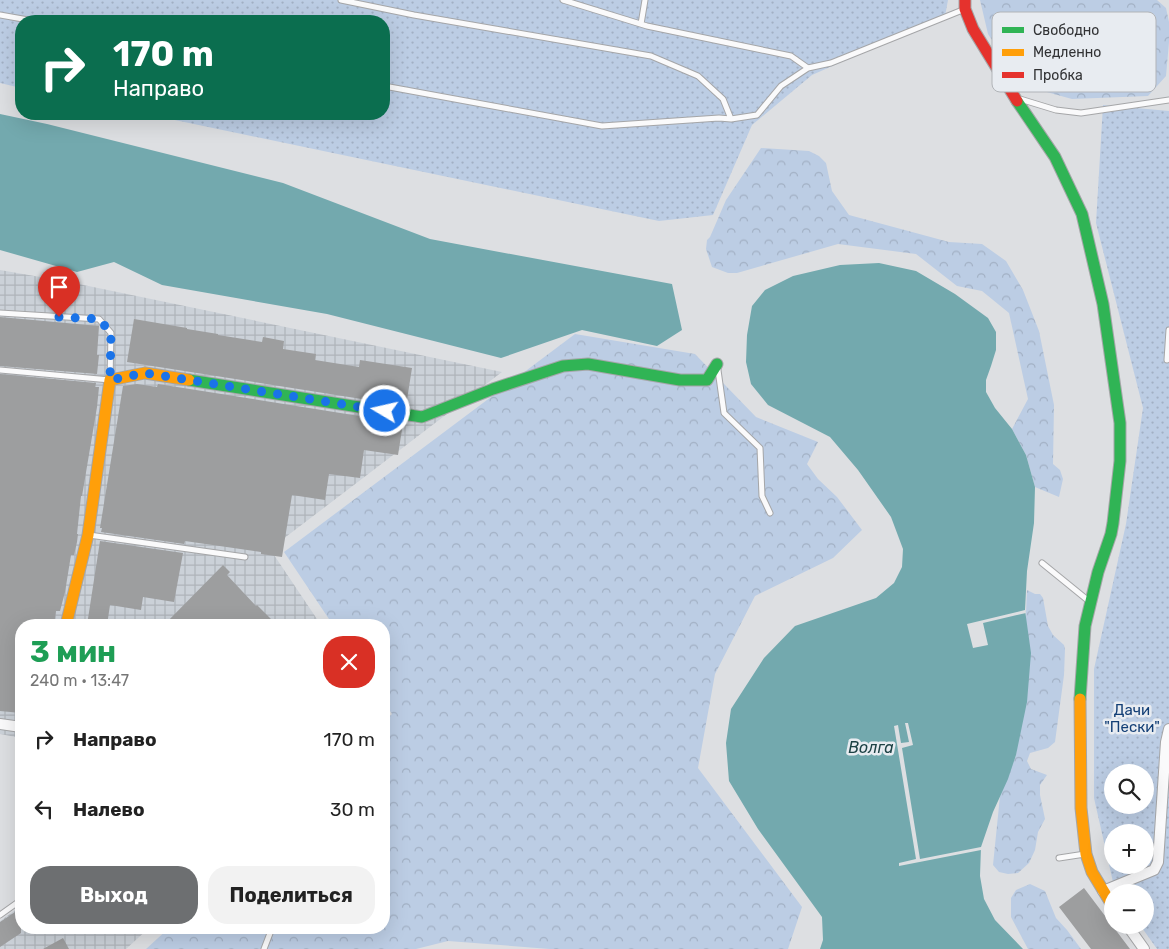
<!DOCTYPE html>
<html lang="ru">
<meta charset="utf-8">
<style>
:root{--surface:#fff;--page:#f2f2f2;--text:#222;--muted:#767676;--accent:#6d6f71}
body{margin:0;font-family:Rubik,sans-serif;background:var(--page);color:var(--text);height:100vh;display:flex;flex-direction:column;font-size:19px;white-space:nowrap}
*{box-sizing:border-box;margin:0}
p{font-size:16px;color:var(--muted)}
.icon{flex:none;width:28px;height:28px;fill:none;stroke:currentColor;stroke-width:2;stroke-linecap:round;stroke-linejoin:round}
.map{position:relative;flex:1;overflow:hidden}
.drawer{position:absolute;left:15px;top:619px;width:375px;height:315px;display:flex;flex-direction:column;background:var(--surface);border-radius:20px;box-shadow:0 5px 20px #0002}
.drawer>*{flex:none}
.top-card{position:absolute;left:15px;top:15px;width:375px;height:105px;border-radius:20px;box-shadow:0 5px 20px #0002;background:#0b6e4f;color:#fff;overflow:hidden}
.buttons{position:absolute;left:1104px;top:764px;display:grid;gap:10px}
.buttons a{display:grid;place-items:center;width:50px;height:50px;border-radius:50%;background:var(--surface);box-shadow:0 5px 20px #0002;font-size:25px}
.pin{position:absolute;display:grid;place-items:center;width:42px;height:42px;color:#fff;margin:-51px -21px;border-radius:50% 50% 50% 0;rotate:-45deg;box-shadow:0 0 5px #0007}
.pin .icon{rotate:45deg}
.me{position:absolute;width:55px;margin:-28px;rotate:279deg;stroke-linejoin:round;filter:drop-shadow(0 0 4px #0008)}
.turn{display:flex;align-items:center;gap:18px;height:105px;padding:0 15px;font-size:22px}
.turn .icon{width:65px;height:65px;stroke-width:2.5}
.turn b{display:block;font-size:35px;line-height:42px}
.round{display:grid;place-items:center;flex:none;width:52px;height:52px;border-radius:20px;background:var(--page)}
.overview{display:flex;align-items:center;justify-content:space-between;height:85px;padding:0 15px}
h1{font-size:30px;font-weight:700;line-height:38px;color:#1e9e55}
.cta{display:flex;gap:10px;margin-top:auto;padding:10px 15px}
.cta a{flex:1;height:58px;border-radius:20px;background:var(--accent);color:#fff;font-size:20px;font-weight:700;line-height:58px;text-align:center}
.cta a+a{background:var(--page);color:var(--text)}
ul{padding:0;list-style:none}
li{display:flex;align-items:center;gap:15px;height:70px;padding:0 15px}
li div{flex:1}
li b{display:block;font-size:19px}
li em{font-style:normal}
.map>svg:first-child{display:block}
.industrial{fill:url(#industrial-grid)}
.grass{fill:url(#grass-dots);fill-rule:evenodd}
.forest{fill:url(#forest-crowns)}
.water{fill:#73a9ae}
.pier{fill:#dddfe2}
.building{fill:#9d9e9f}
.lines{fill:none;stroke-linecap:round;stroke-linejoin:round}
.lane-casing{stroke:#a5a6a8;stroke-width:7}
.street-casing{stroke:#a5a6a8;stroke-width:12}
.fast-casing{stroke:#a5a6a8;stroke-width:13}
.slow-casing{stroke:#a5a6a8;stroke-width:13}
.jam-casing{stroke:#a5a6a8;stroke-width:13}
.lane{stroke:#fafafb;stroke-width:5}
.street{stroke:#fafafb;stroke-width:10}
.fast{stroke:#30b455;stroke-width:11}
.slow{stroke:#ff9f0a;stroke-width:11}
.jam{stroke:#e5322d;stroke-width:11}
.route{stroke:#1a73e8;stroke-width:9;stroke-dasharray:0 16.2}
.labels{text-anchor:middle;stroke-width:5;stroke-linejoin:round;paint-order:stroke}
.park-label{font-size:15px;fill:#133f76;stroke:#e8ecf1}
.water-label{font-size:16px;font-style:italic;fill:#1d4245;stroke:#e8ecf1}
.key{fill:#e8ecf1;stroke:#b1b4b8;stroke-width:1}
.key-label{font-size:14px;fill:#313234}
</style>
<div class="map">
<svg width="1169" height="949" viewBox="0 0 1169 949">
<defs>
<pattern id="industrial-grid" width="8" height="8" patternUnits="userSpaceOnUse" patternTransform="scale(1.25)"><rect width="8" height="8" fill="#cbd1d8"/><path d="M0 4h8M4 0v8" fill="none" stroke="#afb4ba"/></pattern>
<pattern id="grass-dots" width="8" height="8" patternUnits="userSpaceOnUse" patternTransform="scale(1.25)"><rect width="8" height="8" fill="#bccde4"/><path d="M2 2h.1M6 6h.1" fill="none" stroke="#a2b0c4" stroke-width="1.8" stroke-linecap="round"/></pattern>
<pattern id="forest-crowns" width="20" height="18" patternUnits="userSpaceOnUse" patternTransform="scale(1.25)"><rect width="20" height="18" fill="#bccde4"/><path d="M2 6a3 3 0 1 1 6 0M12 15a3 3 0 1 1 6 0" fill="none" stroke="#a2b0c4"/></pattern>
</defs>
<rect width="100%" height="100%" fill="#dddfe2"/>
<path class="industrial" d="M 0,270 L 69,282 L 502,372 L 270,549 L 321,625 L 21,625 L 21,738 L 0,734 Z
M 21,906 L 21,928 L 149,928 L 126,949 L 0,949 L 0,921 Z"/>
<path class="grass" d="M 0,0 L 948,0 L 945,16 L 812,75 L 752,125 L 713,215 L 659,221 L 146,114 L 384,114 L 384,21 L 21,21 L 21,88 L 0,83 Z
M 1103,105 L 1169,111 L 1169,949 L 1157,949 L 1140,925 L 1145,925 L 1145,892 L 1116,892 L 1115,891 L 1094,798 L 1094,669 L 1126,524 L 1143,408 L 1096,223 ZM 1112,772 L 1145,772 L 1145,805 L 1112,805 ZM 1112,832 L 1145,832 L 1145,865 L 1112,865 Z"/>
<path class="forest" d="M 980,0 L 1157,0 L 1166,8 L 1169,22 L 1169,42 L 1166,76 L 1148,96 L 1072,99 L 1021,85 L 988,34 Z
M 761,148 L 809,151 L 819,156 L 826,163 L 832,191 L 849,215 L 949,242 L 982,244 L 1006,261 L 1023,290 L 1039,331 L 1054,405 L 1053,464 L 1060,470 L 1063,479 L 1059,497 L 1035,487 L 1026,455 L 1012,429 L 1028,399 L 1009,313 L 982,291 L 957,286 L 916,254 L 838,244 L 737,273 L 728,273 L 712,267 L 706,249 L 707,240 L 710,237 L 726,200 Z
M 575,334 L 695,354 L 756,417 L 818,442 L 807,464 L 818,479 L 837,497 L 862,530 L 833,558 L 755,596 L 715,674 L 698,768 L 802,907 L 788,949 L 550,949 L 448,941 L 416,949 L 146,949 L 169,928 L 384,928 L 384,722 L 392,714 L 384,702 L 384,625 L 333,625 L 284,552 Z
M 1027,590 L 1035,594 L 1040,594 L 1043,598 L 1048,626 L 1053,635 L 1064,645 L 1065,649 L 1064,675 L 1055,742 L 1048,748 L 1030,753 L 1027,761 L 1031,769 L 1047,775 L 1040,785 L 1040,795 L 1045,819 L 1038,832 L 1035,850 L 1029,863 L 1018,873 L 1008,874 L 999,872 L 993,865 L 1000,796 L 1016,755 L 1026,613 Z
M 1030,884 L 1045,891 L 1056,918 L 1067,930 L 1081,949 L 1028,949 L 1011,917 L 1011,898 L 1016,890 Z"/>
<path class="water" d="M 0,114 L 47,124 L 283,183 L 430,239 L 672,284 L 682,330 L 657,346 L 582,330 L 501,358 L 327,314 L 162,285 L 114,262 L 77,272 L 0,250 Z
M 879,263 L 916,271 L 955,294 L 988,318 L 996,332 L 996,350 L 991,366 L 986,380 L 986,392 L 995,408 L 1012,429 L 1026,455 L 1035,487 L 1034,523 L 1027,571 L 1025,610 L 1031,653 L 1027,702 L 1016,755 L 1008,779 L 993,812 L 981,847 L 980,876 L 984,899 L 995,920 L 1023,949 L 820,949 L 823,940 L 822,917 L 758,829 L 729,781 L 726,743 L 731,709 L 764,658 L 795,626 L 876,598 L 894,583 L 902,567 L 903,549 L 891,517 L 858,470 L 830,437 L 768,405 L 751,384 L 746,362 L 747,335 L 752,306 L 765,290 L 793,276 L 840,265 Z"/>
<path class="pier" d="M 1025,610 L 1026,613 L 983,623 L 988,645 L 973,648 L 967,624 Z
M 905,723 L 908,723 L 913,745 L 902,748 L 920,859 L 981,847 L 981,850 L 899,866 L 899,863 L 916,859 L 894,726 L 898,725 L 901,743 L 909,742 Z"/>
<path class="building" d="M 0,317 L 99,326 L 97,355 L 99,355 L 97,374 L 0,366 Z
M 134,319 L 187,328 L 187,329 L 218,334 L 218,335 L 262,342 L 263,337 L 284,341 L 283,349 L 316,354 L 315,360 L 359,367 L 360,360 L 412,368 L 406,406 L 127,362 Z
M 0,374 L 96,383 L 95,387 L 99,387 L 97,407 L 82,496 L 81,496 L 77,534 L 78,534 L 77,542 L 74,555 L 71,555 L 65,592 L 60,611 L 56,611 L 54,625 L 21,625 L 21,713 L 0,711 Z
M 137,384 L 157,387 L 158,384 L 403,423 L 398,455 L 364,450 L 360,478 L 329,474 L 325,500 L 292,495 L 282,557 L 261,554 L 261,552 L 185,541 L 184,544 L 101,532 L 102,528 L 100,528 L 123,386 Z
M 100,541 L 183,553 L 174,602 L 143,597 L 141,610 L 110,605 L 107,625 L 87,625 Z
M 223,565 L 230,572 L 227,575 L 256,606 L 257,605 L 272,620 L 266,625 L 164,625 Z
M 1084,888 L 1130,949 L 1091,949 L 1059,907 Z
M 21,908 L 21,933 L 0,947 L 0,922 Z
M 63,938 L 69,949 L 43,949 Z"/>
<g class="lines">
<g class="lane-casing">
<path id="lane" d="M 341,0 L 414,15 L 651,56 L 698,76 L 723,99 L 731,119
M 563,0 L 647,26 L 791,56 L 808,68
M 0,15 L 34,21
M 641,24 L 645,0
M 384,86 L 602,126 L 719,118 L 731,119 L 757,115 L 781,86 L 808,68 L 831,63 L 965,9
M 1020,99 L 1056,110 L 1081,113 L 1169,100
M 0,313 L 99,319 L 111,333 L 110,380 L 0,370
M 1167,360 L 1169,330
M 718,370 L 724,413 L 760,448 L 762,496 L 770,513
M 89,535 L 245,557
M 1042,563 L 1090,602
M 1059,858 L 1085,854
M 0,915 L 21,900
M 264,949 L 272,928"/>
</g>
<g class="street-casing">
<path id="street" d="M 0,724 L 21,727
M 1103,891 L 1154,870 L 1158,862 L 1166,742 L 1169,729
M 1127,925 L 1144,949"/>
</g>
<g class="fast-casing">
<path id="fast" d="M 1017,101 L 1055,157 L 1082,214 L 1103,304 L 1120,423 L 1120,461 L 1113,523 L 1111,534 L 1098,572 L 1085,626 L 1080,699
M 189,380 L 422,417 L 493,389 L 563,366 L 588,364 L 680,380 L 707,380 L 717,364"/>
</g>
<g class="slow-casing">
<path id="slow" d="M 66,625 L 88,535 L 110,380 L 145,373 L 189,380
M 1080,699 L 1081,808 L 1086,854 L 1092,872 L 1112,905"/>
</g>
<g class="jam-casing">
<path id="jam" d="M 965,0 L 965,9 L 973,29 L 1017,101"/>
</g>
<use href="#lane" class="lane"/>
<use href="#street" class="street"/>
<use href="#fast" class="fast"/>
<use href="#slow" class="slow"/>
<use href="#jam" class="jam"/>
</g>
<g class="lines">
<path class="route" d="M 59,317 L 99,319 L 111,333 L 110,380 L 145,373 L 385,411"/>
</g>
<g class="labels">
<g class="park-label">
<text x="1132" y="715">Дачи<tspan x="1132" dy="17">"Пески"</tspan></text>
</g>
<g class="water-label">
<text x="871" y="753">Волга</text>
</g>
</g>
<rect x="992" y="12" width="164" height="80" rx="8" class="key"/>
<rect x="1002" y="27" width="22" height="6" fill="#30b455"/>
<rect x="1002" y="49" width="22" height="7" fill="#ff9f0a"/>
<rect x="1002" y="72" width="22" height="6" fill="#e5322d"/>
<g class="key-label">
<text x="1033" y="35">Свободно</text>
<text x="1033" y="57">Медленно</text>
<text x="1033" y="80">Пробка</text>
</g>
</svg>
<div class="buttons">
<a><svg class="icon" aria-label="search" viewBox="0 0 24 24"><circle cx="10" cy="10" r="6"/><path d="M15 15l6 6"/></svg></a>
<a>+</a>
<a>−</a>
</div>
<div class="pin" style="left:59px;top:317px;background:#d93025"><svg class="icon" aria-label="arrive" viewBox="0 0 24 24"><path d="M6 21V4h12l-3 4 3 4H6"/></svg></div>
<svg class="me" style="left:385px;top:411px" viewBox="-20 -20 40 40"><circle r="17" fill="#1a73e8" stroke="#fff" stroke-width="3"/><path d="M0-11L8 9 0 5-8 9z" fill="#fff"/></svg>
<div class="top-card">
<div class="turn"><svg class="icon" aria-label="right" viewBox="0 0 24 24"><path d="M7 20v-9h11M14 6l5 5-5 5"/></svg><div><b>170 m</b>Направо</div></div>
</div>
<section class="drawer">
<div class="overview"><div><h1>3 мин</h1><p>240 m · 13:47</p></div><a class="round" style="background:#d93025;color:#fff"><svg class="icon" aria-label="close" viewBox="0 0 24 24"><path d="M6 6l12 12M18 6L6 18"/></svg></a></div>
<ul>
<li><svg class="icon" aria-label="right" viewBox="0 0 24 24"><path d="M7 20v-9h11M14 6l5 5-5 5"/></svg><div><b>Направо</b></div><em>170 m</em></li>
<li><svg class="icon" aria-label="left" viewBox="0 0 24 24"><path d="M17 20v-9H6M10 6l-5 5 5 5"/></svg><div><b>Налево</b></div><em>30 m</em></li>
</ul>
<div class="cta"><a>Выход</a><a>Поделиться</a></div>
</section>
</div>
